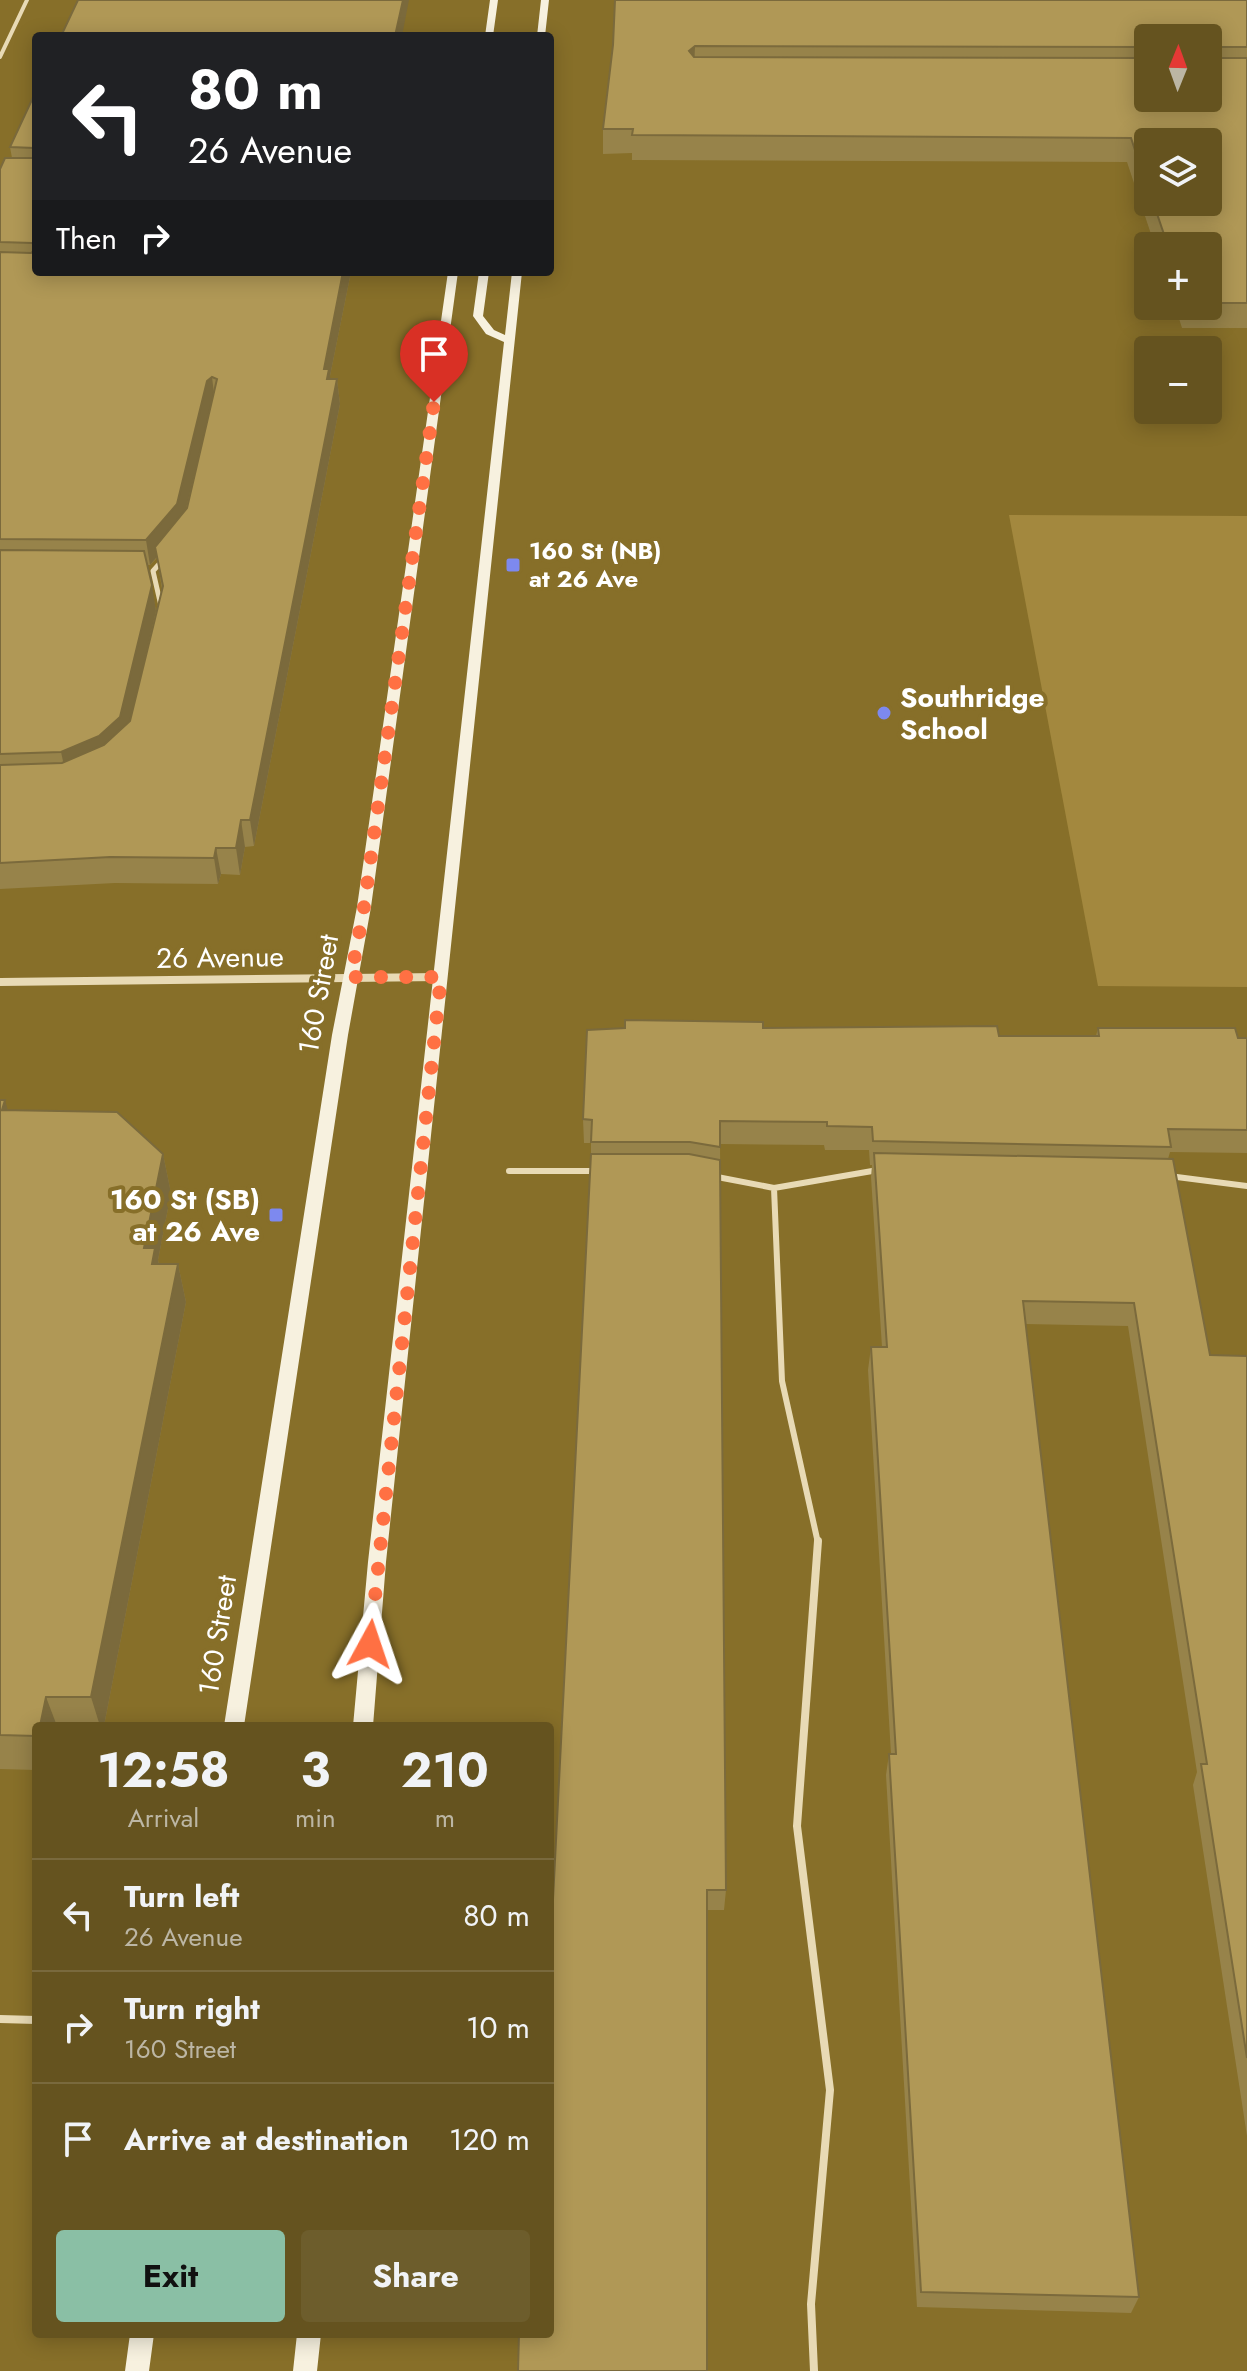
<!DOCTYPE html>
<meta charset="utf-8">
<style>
:root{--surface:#65531f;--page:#6d5d2c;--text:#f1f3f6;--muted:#bcb6a4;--line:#79693d;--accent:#8abfa5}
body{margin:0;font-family:Jost,sans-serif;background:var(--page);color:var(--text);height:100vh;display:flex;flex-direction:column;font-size:30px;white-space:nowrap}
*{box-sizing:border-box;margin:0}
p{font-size:26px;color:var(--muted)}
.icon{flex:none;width:44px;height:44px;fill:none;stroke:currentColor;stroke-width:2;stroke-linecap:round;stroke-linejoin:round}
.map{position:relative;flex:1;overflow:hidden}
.details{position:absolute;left:32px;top:1722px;width:522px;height:616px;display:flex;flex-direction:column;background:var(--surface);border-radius:8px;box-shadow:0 4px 20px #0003}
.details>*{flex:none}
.top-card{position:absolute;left:32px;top:32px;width:522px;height:244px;border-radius:8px;box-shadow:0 4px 20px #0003;background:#202124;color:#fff;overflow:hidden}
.needle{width:52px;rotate:1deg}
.controls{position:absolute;left:1134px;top:24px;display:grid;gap:16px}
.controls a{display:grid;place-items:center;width:88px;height:88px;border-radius:8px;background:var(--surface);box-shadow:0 4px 20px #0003;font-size:40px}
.pin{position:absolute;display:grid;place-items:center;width:68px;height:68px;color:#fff;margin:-82px -34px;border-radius:50% 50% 50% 0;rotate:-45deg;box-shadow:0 0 8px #0007}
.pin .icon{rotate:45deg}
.me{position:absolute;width:88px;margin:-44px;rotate:5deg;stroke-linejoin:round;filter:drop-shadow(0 0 6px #0008)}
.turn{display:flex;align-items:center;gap:28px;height:168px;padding:0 24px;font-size:36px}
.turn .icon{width:104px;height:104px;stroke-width:2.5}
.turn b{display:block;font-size:56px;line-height:68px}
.then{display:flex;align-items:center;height:76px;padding:0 24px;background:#0003;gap:16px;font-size:30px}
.eta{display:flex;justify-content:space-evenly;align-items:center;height:136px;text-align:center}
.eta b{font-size:48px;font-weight:700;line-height:56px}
.cta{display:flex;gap:16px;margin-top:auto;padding:16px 24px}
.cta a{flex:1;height:92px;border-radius:8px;background:var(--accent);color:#111;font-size:32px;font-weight:700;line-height:92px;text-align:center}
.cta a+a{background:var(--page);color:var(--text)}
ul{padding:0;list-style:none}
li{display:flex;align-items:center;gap:24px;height:112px;padding:0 24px;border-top:2px solid var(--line)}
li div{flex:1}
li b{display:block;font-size:30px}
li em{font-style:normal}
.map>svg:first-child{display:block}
.green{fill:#a3883e}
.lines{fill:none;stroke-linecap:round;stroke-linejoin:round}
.lane-far3{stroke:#e8dab5;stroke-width:4}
.lane-far2{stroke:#e8dab5;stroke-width:5}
.lane-far1{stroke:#e8dab5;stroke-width:6}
.lane{stroke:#e8dab5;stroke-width:8}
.street{stroke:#e8dab5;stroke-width:8}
.secondary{fill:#f7f1df;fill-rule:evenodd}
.wall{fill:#97834a;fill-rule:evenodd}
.shaded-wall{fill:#7b6a3c}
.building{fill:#b09856;stroke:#7b6a3c;stroke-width:2}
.route{stroke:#ff7043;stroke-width:14;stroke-dasharray:0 25.2}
.poi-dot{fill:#7d89ef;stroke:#876f29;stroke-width:3}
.labels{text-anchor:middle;stroke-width:8;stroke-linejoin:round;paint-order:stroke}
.far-poi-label{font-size:24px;font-weight:bold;fill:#fff;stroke:#876f29;text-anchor:start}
.poi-label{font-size:28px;font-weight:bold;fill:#fff;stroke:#876f29;text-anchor:start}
.street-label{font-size:28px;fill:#fff;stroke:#876f29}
</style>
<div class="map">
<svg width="1247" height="2371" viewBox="0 0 1247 2371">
<rect width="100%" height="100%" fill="#876f29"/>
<path class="green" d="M 1009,515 L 1247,516 L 1247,987 L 1098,986 Z"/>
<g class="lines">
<path class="lane-far3" d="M 0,57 L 27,0"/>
<path class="lane-far2" d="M 161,562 L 153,571 L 161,606"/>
<path class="lane-far1" d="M 509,1171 L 597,1171
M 712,1176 L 774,1188 L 878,1170
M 1169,1176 L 1247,1186
M 774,1188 L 782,1381 L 818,1543"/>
<path class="lane" d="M 0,2019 L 36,2020
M 814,2371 L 811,2304 L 830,2090 L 797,1826 L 818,1541"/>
<path class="street" d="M 0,982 L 441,977"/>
<path class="secondary" d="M 490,0 L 498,0 L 493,36 L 485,36 Z
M 541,0 L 549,0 L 545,36 L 537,36 Z
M 448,272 L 458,272 L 371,907 L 348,1035 L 244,1726 L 224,1726 L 332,1035 L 357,907 Z
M 479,272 L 489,272 L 483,316 L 494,330 L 505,335 L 512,272 L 522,272 L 386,1562 L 373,1726 L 353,1726 L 368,1562 L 504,342 L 486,334 L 473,316 Z
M 130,2334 L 154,2334 L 149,2371 L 125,2371 Z
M 297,2334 L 321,2334 L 317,2371 L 293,2371 Z"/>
</g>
<path class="wall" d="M 1247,0 L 1247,328 L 1182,328 L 1175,306 L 1208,306 L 1208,246 L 1155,246 L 1127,162 L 632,160 L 632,153 L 603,154 L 603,129 L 613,45 ZM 1148,38 L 1208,98 L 1148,98 ZM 1148,142 L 1208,202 L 1148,202 Z
M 36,91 L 36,272 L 351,272 L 330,376 L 330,379 L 337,379 L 340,404 L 254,846 L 245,847 L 240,875 L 221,874 L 218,884 L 115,883 L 0,889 L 0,169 L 12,158 L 10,147 ZM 209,414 L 187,508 L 186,509 ZM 157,558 L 162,589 L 156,611 L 147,565 L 150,565 Z
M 763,1028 L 999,1036 L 1096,1036 L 1098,1028 L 1247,1038 L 1247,1153 L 1170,1152 L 1168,1159 L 1210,1355 L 1247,1356 L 1247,2136 L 1193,1785 L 1197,1772 L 1128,1326 L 1025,1324 L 1139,2297 L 1131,2313 L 917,2307 L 886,1775 L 889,1754 L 891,1754 L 868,1370 L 871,1347 L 882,1347 L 871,1177 L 872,1165 L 870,1165 L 869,1150 L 825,1150 L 824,1145 L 720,1144 L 726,1890 L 724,1910 L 707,1910 L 550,2334 L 591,1154 L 591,1143 L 584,1143 L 583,1119 Z
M 0,1100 L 8,1110 L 163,1154 L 171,1193 L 158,1260 L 159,1264 L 178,1264 L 186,1302 L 104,1726 L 36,1726 L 36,1770 L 0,1769 Z"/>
<path class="shaded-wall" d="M 403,0 L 409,0 L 402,36 L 395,36 Z
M 695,46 L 694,70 L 689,51 Z
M 343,272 L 351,272 L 330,376 L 332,394 L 324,369 Z
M 212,377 L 215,402 L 211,406 L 181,529 L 150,565 L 146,540 L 207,381 Z
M 337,379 L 340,404 L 254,846 L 250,820 Z
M 152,585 L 156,611 L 125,743 L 67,779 L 61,752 Z
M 241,820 L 245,847 L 240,875 L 236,848 Z
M 216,848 L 221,874 L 218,884 L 214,858 Z
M 5,1100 L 16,1139 L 2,1110 Z
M 163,1154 L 171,1193 L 158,1260 L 164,1286 L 144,1248 Z
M 178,1264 L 186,1302 L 104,1726 L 100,1726 L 91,1697 Z
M 46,1697 L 57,1726 L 40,1726 Z"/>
<path class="building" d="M 78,0 L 403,0 L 395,36 L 61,36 Z
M 615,0 L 1247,0 L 1247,47 L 1212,47 L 1208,53 L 1208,38 L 1148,38 L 1148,47 L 695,46 L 689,51 L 694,57 L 1148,58 L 1148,98 L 1208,98 L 1208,55 L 1212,58 L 1247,58 L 1247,303 L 1208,303 L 1208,246 L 1168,246 L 1153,202 L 1208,202 L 1208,142 L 1148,142 L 1148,189 L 1131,138 L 632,135 L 633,129 L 603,129 L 613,45 Z
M 36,91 L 36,152 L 34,148 L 10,147 Z
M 36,155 L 36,248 L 32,243 L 0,242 L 0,169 L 5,158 L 35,158 Z
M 36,249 L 36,272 L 343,272 L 324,369 L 329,369 L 327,379 L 337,379 L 250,820 L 241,820 L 236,848 L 216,848 L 214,858 L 110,857 L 0,863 L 0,765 L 62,763 L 104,745 L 130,721 L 163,586 L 155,547 L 187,508 L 217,379 L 212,377 L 207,381 L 177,504 L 146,540 L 0,539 L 0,252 L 31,253 Z
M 0,550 L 144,551 L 152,585 L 120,717 L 99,736 L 61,752 L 0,754 Z
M 625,1020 L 763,1022 L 763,1028 L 997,1026 L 999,1036 L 1099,1036 L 1098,1028 L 1235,1028 L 1238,1038 L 1247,1038 L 1247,1130 L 1168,1129 L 1171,1147 L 873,1141 L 872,1127 L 827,1126 L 827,1122 L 720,1121 L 720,1147 L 690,1142 L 591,1142 L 592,1120 L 583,1119 L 587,1030 L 625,1028 Z
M 0,1100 L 5,1100 L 2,1110 L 117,1112 L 163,1154 L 144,1248 L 155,1248 L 152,1264 L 178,1264 L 91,1697 L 46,1697 L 40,1726 L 36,1726 L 36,1736 L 0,1735 Z
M 874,1153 L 1173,1159 L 1210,1355 L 1247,1356 L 1247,2058 L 1201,1764 L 1207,1764 L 1134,1303 L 1023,1301 L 1139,2297 L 921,2292 L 889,1754 L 896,1754 L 871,1347 L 887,1347 Z
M 591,1154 L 689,1154 L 720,1160 L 726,1890 L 707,1890 L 707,2371 L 518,2371 L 519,2334 L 550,2334 L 550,1958 Z"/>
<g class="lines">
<path class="route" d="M 370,1644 L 441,977 L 351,977 L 364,907 L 434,402"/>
</g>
<g class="poi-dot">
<rect x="505" y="557" width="16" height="16" rx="4"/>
<circle cx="884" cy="713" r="8"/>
<rect x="268" y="1207" width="16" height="16" rx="4"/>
</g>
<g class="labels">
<g class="far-poi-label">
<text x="529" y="559">160 St (NB)<tspan x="529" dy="28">at 26 Ave</tspan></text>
</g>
<g class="poi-label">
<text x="900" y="707">Southridge<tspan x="900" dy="32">School</tspan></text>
<text x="260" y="1209" text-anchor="end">160 St (SB)<tspan x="260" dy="32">at 26 Ave</tspan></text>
</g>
<g class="street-label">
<text transform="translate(220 957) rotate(-1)" y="10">26 Avenue</text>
<text transform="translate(318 994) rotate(-80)" y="10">160 Street</text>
<text transform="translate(217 1635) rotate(-81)" y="10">160 Street</text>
</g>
</g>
</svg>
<div class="controls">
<a><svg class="needle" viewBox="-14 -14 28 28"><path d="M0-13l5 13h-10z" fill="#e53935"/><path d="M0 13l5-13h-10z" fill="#bcb6a4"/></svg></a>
<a><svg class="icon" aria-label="layers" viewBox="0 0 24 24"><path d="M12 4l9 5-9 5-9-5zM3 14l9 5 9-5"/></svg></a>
<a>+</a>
<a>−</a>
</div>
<div class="pin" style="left:434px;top:402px;background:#d93025"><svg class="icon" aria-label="arrive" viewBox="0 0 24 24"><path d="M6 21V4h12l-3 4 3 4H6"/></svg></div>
<svg class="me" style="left:370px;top:1644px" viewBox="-20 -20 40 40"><path d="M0-17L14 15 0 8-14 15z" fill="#ff7043" stroke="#fff" stroke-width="4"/></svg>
<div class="top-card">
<div class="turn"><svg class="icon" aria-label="left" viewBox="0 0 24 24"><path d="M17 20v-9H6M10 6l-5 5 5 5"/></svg><div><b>80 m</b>26 Avenue</div></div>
<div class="then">Then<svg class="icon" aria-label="right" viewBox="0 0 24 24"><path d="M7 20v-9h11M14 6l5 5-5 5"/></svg></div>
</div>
<section class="details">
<div class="eta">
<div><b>12:58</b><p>Arrival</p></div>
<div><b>3</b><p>min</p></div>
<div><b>210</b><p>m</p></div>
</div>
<ul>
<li><svg class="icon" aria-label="left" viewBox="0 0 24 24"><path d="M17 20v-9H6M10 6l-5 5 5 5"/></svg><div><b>Turn left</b><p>26 Avenue</p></div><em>80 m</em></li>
<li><svg class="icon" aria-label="right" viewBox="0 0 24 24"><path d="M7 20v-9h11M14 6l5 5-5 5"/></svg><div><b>Turn right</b><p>160 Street</p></div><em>10 m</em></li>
<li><svg class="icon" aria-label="arrive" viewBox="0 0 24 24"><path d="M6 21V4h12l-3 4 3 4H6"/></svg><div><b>Arrive at destination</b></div><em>120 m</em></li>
</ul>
<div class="cta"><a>Exit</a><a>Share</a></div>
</section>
</div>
